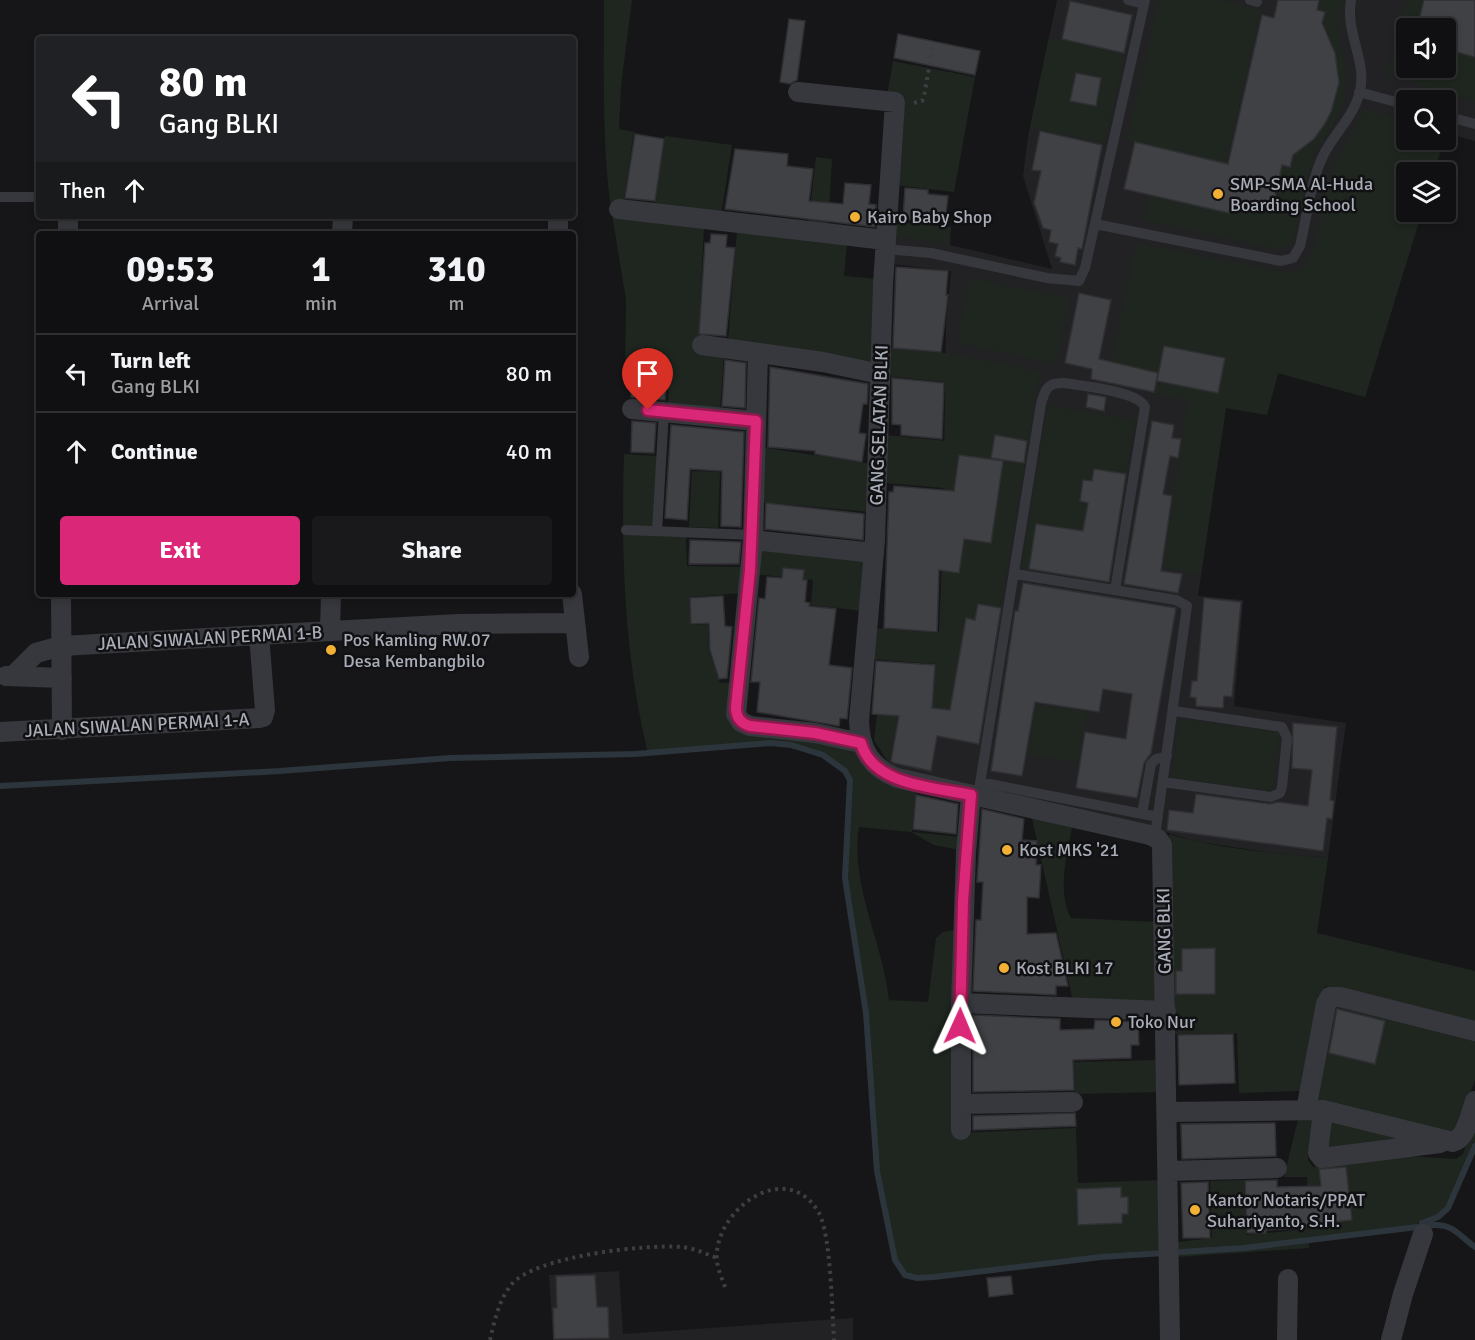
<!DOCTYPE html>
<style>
:root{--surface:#101012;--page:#19191b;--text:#f1f3f6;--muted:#9c9d9f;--line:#303032;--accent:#db2777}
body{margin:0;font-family:Signika,sans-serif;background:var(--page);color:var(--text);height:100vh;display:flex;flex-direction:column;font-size:22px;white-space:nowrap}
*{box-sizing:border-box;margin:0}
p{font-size:20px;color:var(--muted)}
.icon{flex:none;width:33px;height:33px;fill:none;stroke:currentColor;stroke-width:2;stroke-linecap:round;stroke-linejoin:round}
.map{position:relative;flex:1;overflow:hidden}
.drawer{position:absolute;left:36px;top:231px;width:540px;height:366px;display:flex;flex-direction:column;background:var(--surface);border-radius:6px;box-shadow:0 3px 9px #0003,0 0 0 2px var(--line)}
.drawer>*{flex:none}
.banner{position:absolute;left:36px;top:36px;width:540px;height:183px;border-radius:6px;box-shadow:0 3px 9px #0003,0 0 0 2px var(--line);background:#202124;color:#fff;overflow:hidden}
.tools{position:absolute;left:1396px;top:18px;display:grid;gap:12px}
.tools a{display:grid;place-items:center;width:60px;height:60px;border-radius:6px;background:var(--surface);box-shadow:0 3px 9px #0003,0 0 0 2px var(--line);font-size:30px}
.pin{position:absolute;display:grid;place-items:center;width:51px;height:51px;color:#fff;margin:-62px -26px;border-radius:50% 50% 50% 0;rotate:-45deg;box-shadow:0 0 6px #0007}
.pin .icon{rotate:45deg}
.me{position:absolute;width:66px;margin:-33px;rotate:1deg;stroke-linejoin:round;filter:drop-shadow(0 0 4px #0008)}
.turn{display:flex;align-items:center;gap:21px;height:126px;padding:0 24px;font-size:27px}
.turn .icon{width:78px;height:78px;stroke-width:2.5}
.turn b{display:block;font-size:42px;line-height:51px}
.then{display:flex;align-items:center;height:57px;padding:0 24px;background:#0003;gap:12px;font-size:22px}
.eta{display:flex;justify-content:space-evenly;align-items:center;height:102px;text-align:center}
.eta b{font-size:36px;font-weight:700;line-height:42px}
.action{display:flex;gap:12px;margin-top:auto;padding:12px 24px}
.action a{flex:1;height:69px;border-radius:6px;background:var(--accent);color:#fff;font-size:24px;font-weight:700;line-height:69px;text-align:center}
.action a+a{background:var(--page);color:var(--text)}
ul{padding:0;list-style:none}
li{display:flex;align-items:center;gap:18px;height:78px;padding:0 24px;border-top:2px solid var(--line)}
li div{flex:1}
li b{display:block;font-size:22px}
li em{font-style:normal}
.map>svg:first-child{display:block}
.built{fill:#222225;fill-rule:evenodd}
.green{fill:#1e261f;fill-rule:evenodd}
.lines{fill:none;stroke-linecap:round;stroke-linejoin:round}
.stream{stroke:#2c353c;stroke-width:6}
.building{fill:#404145;stroke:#303034;stroke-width:1.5}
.path{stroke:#3d3f44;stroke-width:4;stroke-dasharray:3 4.5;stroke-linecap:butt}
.service{stroke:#37383d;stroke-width:10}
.minor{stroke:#37383d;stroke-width:20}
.route-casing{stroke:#8e194d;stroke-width:15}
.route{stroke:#db2777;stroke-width:10}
.poi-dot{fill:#f2b134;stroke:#111113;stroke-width:2}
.labels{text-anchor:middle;stroke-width:5;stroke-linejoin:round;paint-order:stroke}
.poi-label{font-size:18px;fill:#a8adb8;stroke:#111113;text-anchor:start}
.street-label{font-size:18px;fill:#a8adb8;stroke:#111113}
</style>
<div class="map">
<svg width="1475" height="1340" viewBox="0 0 1475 1340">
<rect width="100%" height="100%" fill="#161618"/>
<path class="built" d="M 1057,0 L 1475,0 L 1475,141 L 1446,133 L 1446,100 L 1407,100 L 1407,140 L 1444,140 L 1434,172 L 1407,172 L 1407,212 L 1422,212 L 1365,397 L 1278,373 L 1267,415 L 1226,408 L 1198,596 L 1243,600 L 1234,706 L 1346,723 L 1328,858 L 1265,852 L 1194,841 L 1156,829 L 894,771 L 874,740 L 877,715 L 921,717 L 928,695 L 939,634 L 942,577 L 946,325 L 951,271 L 891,264 L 894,222 L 951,227 L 950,245 L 1052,269 L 1023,176 L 1028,136 ZM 1407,28 L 1446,28 L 1446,68 L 1407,68 Z
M 619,1271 L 623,1334 L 853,1318 L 853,1340 L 553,1340 L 549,1275 Z"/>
<path class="green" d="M 604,0 L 632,0 L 621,86 L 619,129 L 634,132 L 623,205 L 610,203 C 602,136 604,68 604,0 Z
M 1159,0 L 1220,0 L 1261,10 L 1226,163 L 1241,167 L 1277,0 L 1342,0 L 1338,29 L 1346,70 L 1344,99 L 1332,128 L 1314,153 L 1293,239 L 1288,247 L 1272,248 L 1144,220 L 1159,148 L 1199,157 L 1127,140 Z
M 1407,0 L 1475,0 L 1475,101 L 1386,75 ZM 1407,28 L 1446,28 L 1446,68 L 1407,68 Z
M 1049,37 L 1125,54 L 1105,144 L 1030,127 Z
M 893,61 L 975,77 L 954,192 L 896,185 L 905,98 L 887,96 Z
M 1364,109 L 1407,121 L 1407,140 L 1444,140 L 1434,172 L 1407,172 L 1407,212 L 1422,212 L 1365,397 L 1278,373 L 1267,415 L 1226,408 L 1201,574 L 1163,568 L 1188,400 L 1107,384 L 1136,243 L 1277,271 C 1288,272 1299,273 1306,263 C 1319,246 1322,201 1329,179 C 1337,155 1354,132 1364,109 Z
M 665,136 L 732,145 L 721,216 L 654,208 Z
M 816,157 L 832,159 L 828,230 L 808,227 Z
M 612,214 L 704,226 L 698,351 L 724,354 L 720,411 L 668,407 L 669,378 L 625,375 L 626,300 Z
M 894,222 L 951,227 L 949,244 L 893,236 Z
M 737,230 L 847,243 L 844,276 L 877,279 L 873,364 L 728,342 Z
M 970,278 L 1069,298 L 1056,364 L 957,343 Z
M 887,348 L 946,353 L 1040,371 L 977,745 L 939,737 L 942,721 L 921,717 L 934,664 L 872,659 L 874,628 L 939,633 L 945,488 L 884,483 L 885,435 L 946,441 L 946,382 L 886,376 Z
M 1048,405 L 1135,421 L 1108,583 L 1021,570 Z
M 761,447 L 873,464 L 871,512 L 759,502 Z
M 624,454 L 657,456 L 653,536 L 686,537 L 687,566 L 745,567 L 742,593 L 689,597 L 691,625 L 708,624 L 709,651 L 720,683 L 733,682 L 730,716 L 853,748 C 869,778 886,778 916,790 L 912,832 L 961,837 L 960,850 L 934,845 L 911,832 L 859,827 C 850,886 883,942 889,1000 L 928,1002 L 936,938 L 943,932 L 955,930 L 955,1133 L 1076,1128 L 1078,1183 L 1161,1180 L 1162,1253 L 1052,1262 L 922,1278 L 905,1275 L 897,1267 L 877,1171 L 866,1013 L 845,878 L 850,780 C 827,723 695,750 648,753 C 624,655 621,555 624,454 Z
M 692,471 L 720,472 L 718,528 L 689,527 Z
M 758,546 L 869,558 L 863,611 L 811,605 L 813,580 L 755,574 Z
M 1036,704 L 1087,712 L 1078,763 L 1028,754 Z
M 877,715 L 897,716 L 889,763 L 874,740 Z
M 1179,719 L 1280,732 L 1272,791 L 1172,778 Z
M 1031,814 L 1073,822 C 1068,852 1056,890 1071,918 L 1157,922 L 1159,1004 L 1073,1001 Z
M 1169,834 C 1221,850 1275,853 1328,858 L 1317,933 L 1475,971 L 1475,1022 L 1325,986 L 1303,1089 L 1299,1091 L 1239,1093 L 1237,1033 L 1174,1034 Z
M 1335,1004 L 1475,1038 L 1475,1080 L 1456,1134 L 1316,1099 Z
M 1159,1060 L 1159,1092 L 1075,1094 L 1074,1062 Z
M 1299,1115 L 1312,1118 L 1308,1160 L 1313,1167 L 1408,1156 L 1456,1159 L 1463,1154 L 1475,1120 L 1475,1146 L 1452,1201 L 1444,1212 L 1410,1227 L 1309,1241 L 1309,1248 L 1178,1257 L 1178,1242 L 1212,1238 L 1210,1181 L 1244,1180 L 1246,1235 L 1308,1229 L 1307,1177 L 1284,1177 Z
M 1331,1119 L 1415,1139 L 1327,1150 Z"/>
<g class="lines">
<path class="stream" d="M 0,786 L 280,771 L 450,758 L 635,754 L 771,743 L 791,745 L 823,755 L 845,771 L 850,780 L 845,878 L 866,1013 L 877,1171 L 895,1260 L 905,1275 L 917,1278 L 934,1277 L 1101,1257 L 1244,1248 L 1434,1225 C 1454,1224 1460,1237 1475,1247
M 1422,1223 L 1438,1217 L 1448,1208 L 1475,1146"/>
</g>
<path class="building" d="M 1278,0 L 1319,0 L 1317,10 L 1325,12 L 1322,23 L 1335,53 L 1339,83 L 1331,112 L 1324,125 L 1314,139 L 1293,155 L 1290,167 L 1282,165 L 1272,211 L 1232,202 L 1229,213 L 1124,189 L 1135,142 L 1228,164 L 1262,15 L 1274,18 Z
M 1424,0 L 1475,0 L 1475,57 L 1446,49 L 1446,28 L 1417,28 Z
M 1070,1 L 1132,15 L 1124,53 L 1062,39 Z
M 789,19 L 805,21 L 797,80 L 790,84 L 780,82 Z
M 898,34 L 980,51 L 975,75 L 894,58 Z
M 1076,73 L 1101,78 L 1096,106 L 1070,101 Z
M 1040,131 L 1102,145 L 1082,249 L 1078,248 L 1075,265 L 1060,262 L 1061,258 L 1055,256 L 1058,244 L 1049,242 L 1051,230 L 1043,228 L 1034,203 L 1041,171 L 1032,170 Z
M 635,134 L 664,139 L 655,201 L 625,198 Z
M 735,149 L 788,154 L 787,166 L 813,169 L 809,201 L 843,204 L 845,183 L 871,185 L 869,204 L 876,205 L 875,227 L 725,209 Z
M 905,188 L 928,190 L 928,194 L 948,196 L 945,223 L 903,219 Z
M 711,234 L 727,235 L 726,247 L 735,248 L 726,336 L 699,334 L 705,243 L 710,243 Z
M 896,267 L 948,271 L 946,295 L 948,295 L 941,352 L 893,348 Z
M 1079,293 L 1111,300 L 1099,359 L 1158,373 L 1154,392 L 1091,379 L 1092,369 L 1065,363 Z
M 1164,346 L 1225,358 L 1218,393 L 1157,381 Z
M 725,360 L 746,363 L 745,408 L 722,406 Z
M 770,367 L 868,384 L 867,404 L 863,404 L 859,433 L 866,434 L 862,462 L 815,454 L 815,451 L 768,447 Z
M 632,377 L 666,379 L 665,400 L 631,397 Z
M 892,378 L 944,383 L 942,439 L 901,435 L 901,425 L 892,424 Z
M 1088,394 L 1106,397 L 1104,411 L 1086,407 Z
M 632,421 L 656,423 L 654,453 L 631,452 Z
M 1152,421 L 1174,425 L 1172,438 L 1181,439 L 1178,458 L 1170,456 L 1163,494 L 1172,496 L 1161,571 L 1182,574 L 1178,593 L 1124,584 Z
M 671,425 L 744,432 L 741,527 L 721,526 L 722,471 L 690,469 L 687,520 L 665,518 Z
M 995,435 L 1027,441 L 1024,463 L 991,458 Z
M 959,455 L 1003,461 L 991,543 L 964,539 L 959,573 L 939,570 L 937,632 L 884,628 L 889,492 L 893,492 L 894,486 L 954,491 Z
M 1094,469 L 1126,474 L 1109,582 L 1029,569 L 1036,524 L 1083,531 L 1088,503 L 1080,501 L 1083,480 L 1092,481 Z
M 766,503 L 864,514 L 863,540 L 765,529 Z
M 690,540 L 741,542 L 739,564 L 689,564 Z
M 783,568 L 804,570 L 803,580 L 807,580 L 805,602 L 810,603 L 809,606 L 836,609 L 829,665 L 852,668 L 847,719 L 840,718 L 839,726 L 757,712 L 760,682 L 751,682 L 759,598 L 765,599 L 767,577 L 782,578 Z
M 1023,583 L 1176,608 L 1151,753 L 1144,763 L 1137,798 L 1076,788 L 1085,732 L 1126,739 L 1132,694 L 1103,689 L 1099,712 L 1035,702 L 1022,776 L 991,771 L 1015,611 L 1018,611 Z
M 723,596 L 725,626 L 732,627 L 727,678 L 719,679 L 710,650 L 709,623 L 691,624 L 690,598 Z
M 1204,598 L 1241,602 L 1232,697 L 1224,696 L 1223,708 L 1196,706 L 1196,698 L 1190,697 L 1192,681 L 1197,681 Z
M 978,604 L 1001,608 L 979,744 L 937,736 L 931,771 L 894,763 L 891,761 L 899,716 L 872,714 L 876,661 L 935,665 L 932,708 L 950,710 L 966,618 L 975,620 Z
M 1293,723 L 1337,727 L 1330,800 L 1334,801 L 1332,819 L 1327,818 L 1323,851 L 1167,830 L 1169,810 L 1193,813 L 1196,794 L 1270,804 L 1278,802 L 1308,806 L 1312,770 L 1292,768 Z
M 916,795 L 958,804 L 956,834 L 913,829 Z
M 982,809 L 1024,819 L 1022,840 L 1037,841 L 1036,865 L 1041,865 L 1039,898 L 1027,897 L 1027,934 L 1056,933 L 1068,986 L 1056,986 L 1056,995 L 973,991 L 976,920 L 981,920 L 983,882 L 977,882 Z
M 1215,948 L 1215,994 L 1176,994 L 1176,971 L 1182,971 L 1182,949 Z
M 1337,1009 L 1385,1021 L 1375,1064 L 1329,1053 Z
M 973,1015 L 1060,1019 L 1060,1030 L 1094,1029 L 1095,1020 L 1138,1022 L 1139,1045 L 1131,1045 L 1131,1058 L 1073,1060 L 1074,1090 L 973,1092 Z
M 1233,1034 L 1235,1083 L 1179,1085 L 1178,1035 Z
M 1075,1113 L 1076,1126 L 973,1130 L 973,1116 Z
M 1275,1123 L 1276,1156 L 1182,1159 L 1181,1124 Z
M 1346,1167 L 1352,1220 L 1306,1225 L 1306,1228 L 1266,1230 L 1266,1233 L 1247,1233 L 1245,1181 L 1277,1180 L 1277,1187 L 1321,1186 L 1319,1169 Z
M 1208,1182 L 1210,1238 L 1183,1238 L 1181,1183 Z
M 1121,1187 L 1121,1197 L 1128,1197 L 1128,1214 L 1122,1214 L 1122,1223 L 1078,1225 L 1077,1189 Z
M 595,1275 L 597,1307 L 608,1307 L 609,1338 L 554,1339 L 553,1308 L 557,1308 L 556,1276 Z
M 1011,1276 L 1013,1294 L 989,1297 L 987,1278 Z"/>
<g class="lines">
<path class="path" d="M 914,103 L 922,101 L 924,97 L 933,44
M 725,1287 C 721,1276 715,1263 717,1251 C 722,1204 789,1160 819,1213 C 831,1236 832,1311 834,1340
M 490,1340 C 494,1322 499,1300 511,1285 C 534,1256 646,1244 682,1247 C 694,1248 706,1254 717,1258"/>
<path class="service" d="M 1128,0 L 1144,4
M 1250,0 L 1257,2
M 1359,92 L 1407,105
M 1446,116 L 1475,124
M 0,197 L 39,197
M 1095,224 L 1281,261 L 1293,258 L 1300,246 C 1307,217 1310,183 1323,156 C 1334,133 1354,117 1360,91 C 1367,60 1345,33 1351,0
M 885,249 L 931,253 L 1047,278 L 1079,281 L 1085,268 L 1145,0
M 626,530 L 753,535
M 657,531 L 664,411
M 1015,574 L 1176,600 L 1187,606 L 1155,836
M 980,782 L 1158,817
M 1163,782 L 1271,797 L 1280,793 L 1282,787 L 1287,738 L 1282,727 L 1174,711
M 978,796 L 1041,404 C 1045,389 1048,382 1064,383 C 1082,386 1138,391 1145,407 L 1115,590
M 1142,814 L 1151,764 L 1156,759 L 1167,756"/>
<path class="minor" d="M 798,92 L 895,102 L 883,284 L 875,540 L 859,721 C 860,749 870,767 897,778 L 1150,835 L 1158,839 L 1162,845 L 1170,1340
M 619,209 L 885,240
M 558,216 L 558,234
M 68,234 L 68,216
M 342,234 L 343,216
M 702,345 L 823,362 L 880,374
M 758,353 L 753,540 L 736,714 L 741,722 L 750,726 L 815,733 L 861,743
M 632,409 L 756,421
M 753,540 L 874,553
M 61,594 L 62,730
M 572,594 L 579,657
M 330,631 L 331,594
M 6,676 L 62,678
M 13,676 L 36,653 L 61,646 L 458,624 L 575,623
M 0,732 L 259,718 L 263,717 L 265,710 L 259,635
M 971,795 L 966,853 L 961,1003 L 1166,1011
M 961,1003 L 961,1130
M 961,1104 L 1073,1102
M 1306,1110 L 1326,1004 L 1330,997 L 1340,997 L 1475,1031
M 1323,1110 L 1318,1153 L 1322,1158 L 1440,1143
M 1167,1112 L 1323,1110 L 1453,1142 C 1467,1138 1470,1114 1475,1101
M 1168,1171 L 1277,1168
M 1287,1340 L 1288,1279
M 1391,1340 L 1403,1294 L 1423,1234"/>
</g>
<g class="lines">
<g class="route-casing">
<path id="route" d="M 648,410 L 756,421 L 750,570 L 736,707 C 736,717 740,723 750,726 L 815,733 L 861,743 C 873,786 935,787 971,795 L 963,901 L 960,1026"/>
</g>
<use href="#route" class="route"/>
</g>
<g class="poi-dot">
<circle cx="1218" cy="194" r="6"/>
<circle cx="855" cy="217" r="6"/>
<circle cx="331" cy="650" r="6"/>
<circle cx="1007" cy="850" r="6"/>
<circle cx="1004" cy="968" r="6"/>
<circle cx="1116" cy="1022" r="6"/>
<circle cx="1195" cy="1210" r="6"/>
</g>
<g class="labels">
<g class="poi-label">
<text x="1230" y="190">SMP-SMA Al-Huda<tspan x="1230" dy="21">Boarding School</tspan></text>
<text x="867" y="223">Kairo Baby Shop</text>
<text x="343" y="646">Pos Kamling RW.07<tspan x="343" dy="21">Desa Kembangbilo</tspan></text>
<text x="1019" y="856">Kost MKS '21</text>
<text x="1016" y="974">Kost BLKI 17</text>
<text x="1128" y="1028">Toko Nur</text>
<text x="1207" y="1206">Kantor Notaris/PPAT<tspan x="1207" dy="21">Suhariyanto, S.H.</tspan></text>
</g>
<g class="street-label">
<text transform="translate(879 425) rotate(-88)" y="6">GANG SELATAN BLKI</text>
<text transform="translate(210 638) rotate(-3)" y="6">JALAN SIWALAN PERMAI 1-B</text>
<text transform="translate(137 725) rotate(-3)" y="6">JALAN SIWALAN PERMAI 1-A</text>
<text transform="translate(1164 931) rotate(-91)" y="6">GANG BLKI</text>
</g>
</g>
</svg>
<div class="tools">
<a><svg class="icon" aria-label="sound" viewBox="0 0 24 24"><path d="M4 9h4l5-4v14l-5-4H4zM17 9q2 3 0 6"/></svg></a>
<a><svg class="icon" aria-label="search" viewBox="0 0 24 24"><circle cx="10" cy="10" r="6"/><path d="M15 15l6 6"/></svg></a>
<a><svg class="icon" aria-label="layers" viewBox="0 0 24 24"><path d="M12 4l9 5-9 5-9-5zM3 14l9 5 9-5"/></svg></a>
</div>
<div class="pin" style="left:648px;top:410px;background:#d93025"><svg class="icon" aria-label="arrive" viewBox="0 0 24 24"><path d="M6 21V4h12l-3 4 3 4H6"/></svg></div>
<svg class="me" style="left:960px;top:1026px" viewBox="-20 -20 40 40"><path d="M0-17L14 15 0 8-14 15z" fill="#db2777" stroke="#fff" stroke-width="4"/></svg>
<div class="banner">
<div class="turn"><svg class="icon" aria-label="left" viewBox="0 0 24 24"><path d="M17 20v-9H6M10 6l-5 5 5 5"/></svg><div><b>80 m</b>Gang BLKI</div></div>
<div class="then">Then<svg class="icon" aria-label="ahead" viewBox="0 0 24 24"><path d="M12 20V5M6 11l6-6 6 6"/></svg></div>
</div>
<section class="drawer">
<div class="eta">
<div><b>09:53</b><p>Arrival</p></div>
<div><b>1</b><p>min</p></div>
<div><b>310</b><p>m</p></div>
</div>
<ul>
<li><svg class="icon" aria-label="left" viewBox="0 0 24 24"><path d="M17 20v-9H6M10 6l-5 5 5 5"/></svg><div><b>Turn left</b><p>Gang BLKI</p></div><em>80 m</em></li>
<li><svg class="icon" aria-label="ahead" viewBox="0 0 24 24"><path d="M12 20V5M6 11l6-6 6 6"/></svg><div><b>Continue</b></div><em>40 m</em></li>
</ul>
<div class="action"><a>Exit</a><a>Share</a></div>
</section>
</div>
